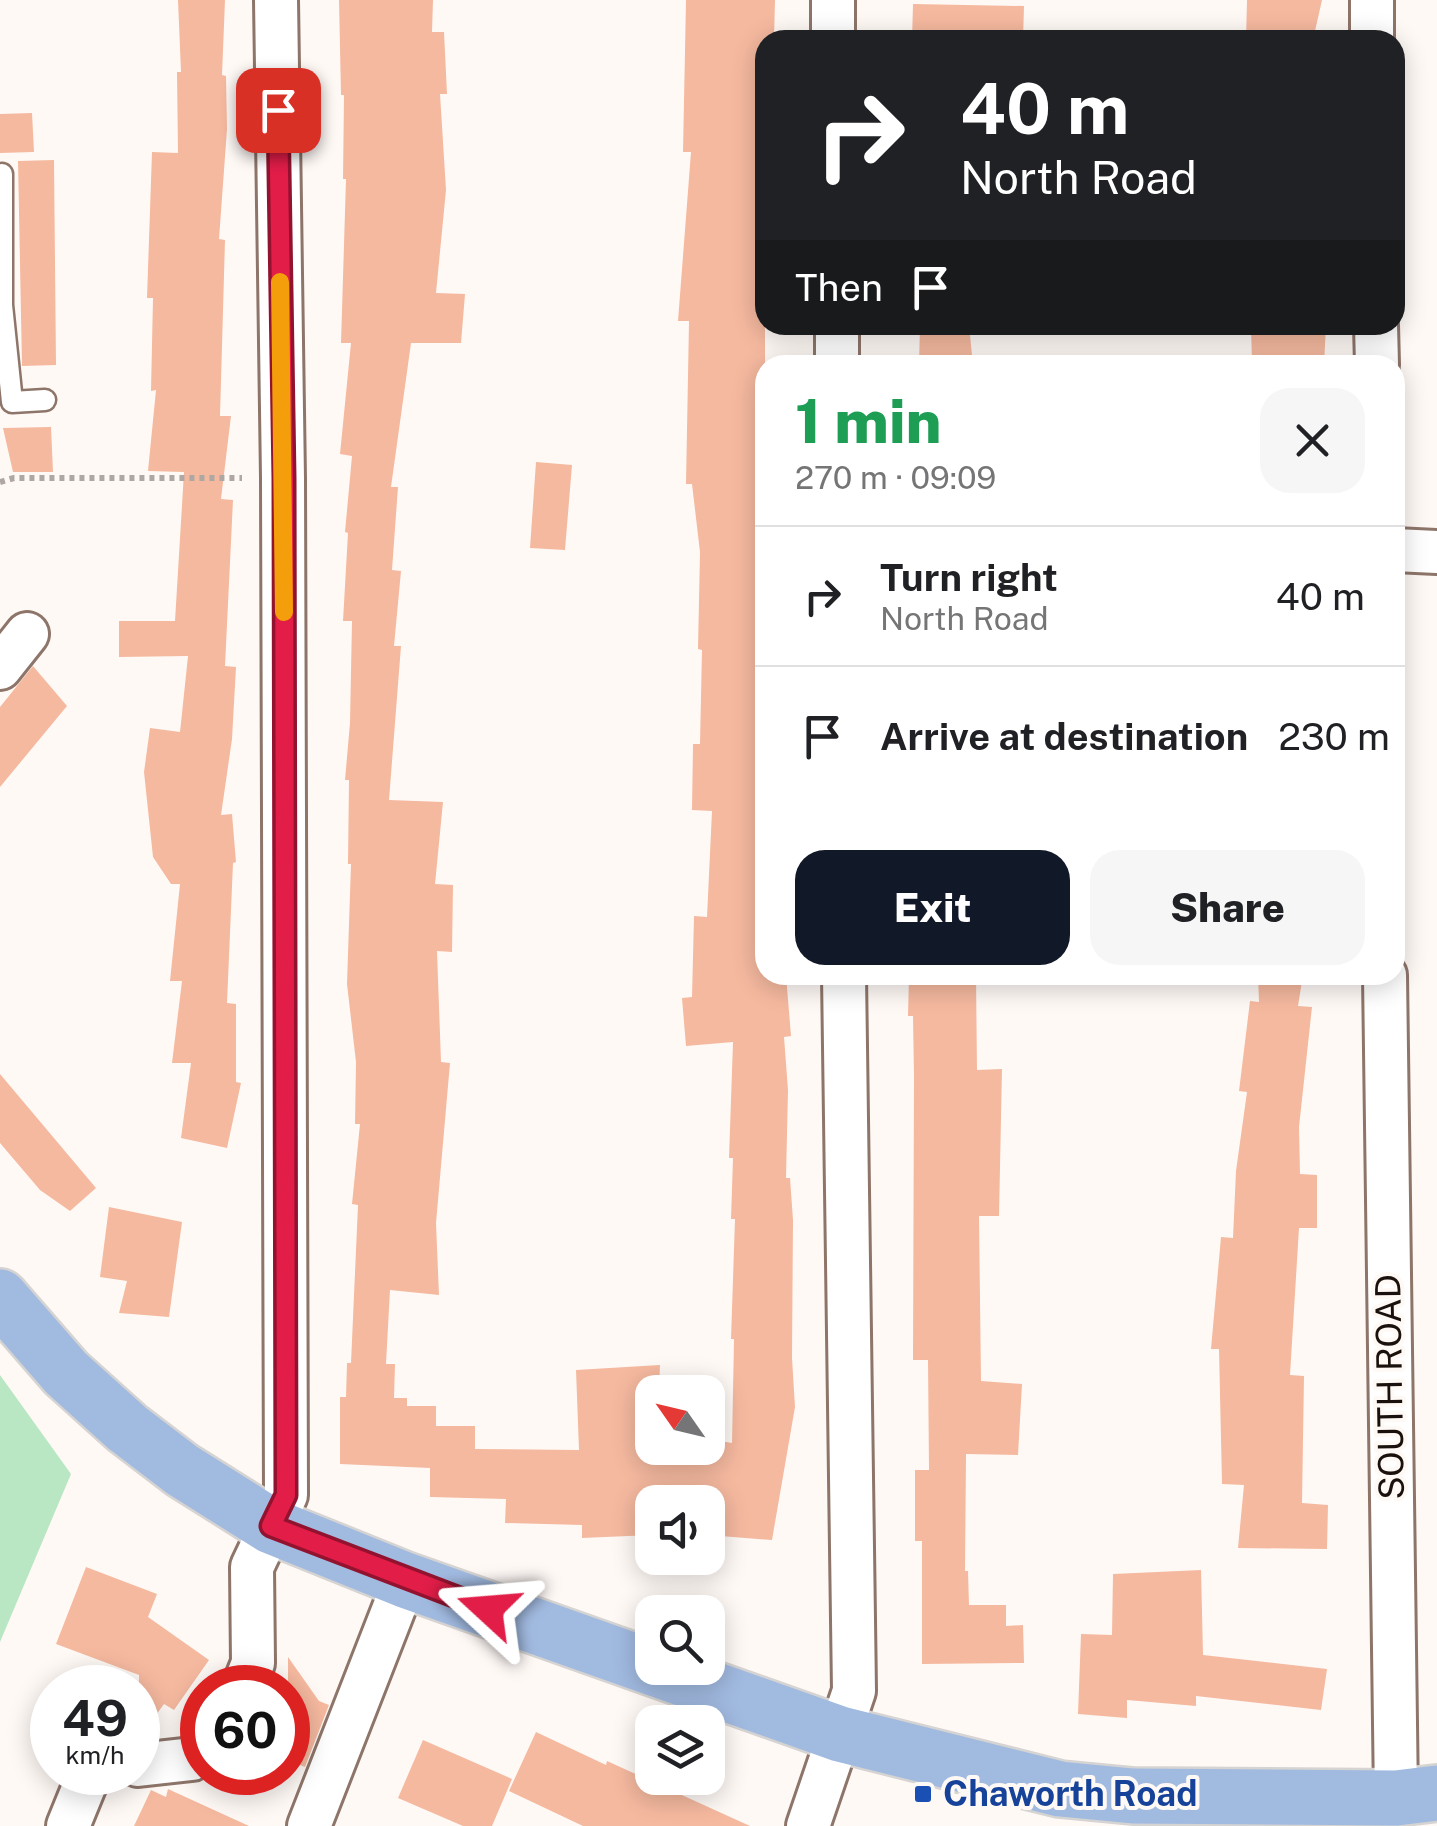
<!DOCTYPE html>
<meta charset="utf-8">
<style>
:root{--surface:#fff;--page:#f6f6f6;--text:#202124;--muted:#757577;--line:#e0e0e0;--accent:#111827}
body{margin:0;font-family:"Public Sans",sans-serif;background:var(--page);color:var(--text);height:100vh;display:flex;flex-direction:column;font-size:38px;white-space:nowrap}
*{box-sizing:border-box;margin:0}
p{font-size:32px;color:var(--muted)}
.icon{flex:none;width:55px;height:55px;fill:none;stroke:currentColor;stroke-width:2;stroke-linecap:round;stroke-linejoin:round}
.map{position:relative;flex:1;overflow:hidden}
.panel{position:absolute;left:755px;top:355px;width:650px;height:630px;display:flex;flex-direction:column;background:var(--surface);border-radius:30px;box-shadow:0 5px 25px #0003}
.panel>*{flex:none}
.guide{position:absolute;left:755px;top:30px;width:650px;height:305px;border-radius:30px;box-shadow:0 5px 25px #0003;background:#202124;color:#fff;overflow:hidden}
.needle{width:65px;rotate:304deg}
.controls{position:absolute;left:635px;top:1375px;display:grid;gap:20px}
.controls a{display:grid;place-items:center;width:90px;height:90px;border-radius:20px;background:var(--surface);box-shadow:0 5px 25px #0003;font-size:50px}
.speed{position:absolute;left:30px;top:1665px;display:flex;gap:20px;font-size:50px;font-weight:700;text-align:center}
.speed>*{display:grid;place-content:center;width:130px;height:130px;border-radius:50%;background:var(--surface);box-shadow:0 5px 25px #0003;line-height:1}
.speed small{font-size:25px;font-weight:400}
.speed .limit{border:15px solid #d22;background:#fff;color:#111}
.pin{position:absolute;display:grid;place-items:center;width:85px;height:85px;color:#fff;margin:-42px;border-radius:20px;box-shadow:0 5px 15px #0006}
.me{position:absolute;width:110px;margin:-55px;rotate:289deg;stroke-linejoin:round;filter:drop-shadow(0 0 8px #0008)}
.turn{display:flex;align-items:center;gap:35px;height:210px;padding:0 40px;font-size:45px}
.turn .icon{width:130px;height:130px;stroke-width:2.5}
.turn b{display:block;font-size:70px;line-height:85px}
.then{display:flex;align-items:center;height:95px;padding:0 40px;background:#0003;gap:20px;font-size:38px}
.round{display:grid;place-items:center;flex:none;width:105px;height:105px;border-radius:30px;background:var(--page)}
.summary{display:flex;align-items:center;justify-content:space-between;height:170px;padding:0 40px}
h1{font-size:60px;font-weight:800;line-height:75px;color:#1e9e55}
.primary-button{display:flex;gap:20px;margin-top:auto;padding:20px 40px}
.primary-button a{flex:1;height:115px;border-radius:30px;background:var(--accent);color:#fff;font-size:40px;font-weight:800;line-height:115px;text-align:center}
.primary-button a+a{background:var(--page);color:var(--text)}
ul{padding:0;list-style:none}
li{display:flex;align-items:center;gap:30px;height:140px;padding:0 40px;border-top:2px solid var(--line)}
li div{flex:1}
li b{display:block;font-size:38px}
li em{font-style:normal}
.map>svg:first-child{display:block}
.green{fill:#b9e7c3}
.building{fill:#f5b99f}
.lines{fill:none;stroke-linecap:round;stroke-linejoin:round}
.lane-casing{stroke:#8e756a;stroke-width:25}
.street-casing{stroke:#8e756a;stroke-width:48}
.primary-casing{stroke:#d6d4d3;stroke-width:60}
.path{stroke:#aea7a3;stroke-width:6;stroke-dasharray:5 5;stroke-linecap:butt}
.lane{stroke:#fff;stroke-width:20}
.street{stroke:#fff;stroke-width:42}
.primary{stroke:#a1bae0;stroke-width:55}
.route-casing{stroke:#92132f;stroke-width:25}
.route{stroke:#e11d48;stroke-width:18}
.slow{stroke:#f59e0b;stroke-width:18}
.transit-dot{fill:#1a4fb4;stroke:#fff9f6;stroke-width:4}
.labels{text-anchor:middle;stroke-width:8;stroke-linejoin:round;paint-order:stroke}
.street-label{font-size:35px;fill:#1a110c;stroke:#fff9f6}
.transit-label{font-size:35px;font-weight:bold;fill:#164399;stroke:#fff9f6;text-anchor:start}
</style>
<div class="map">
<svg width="1437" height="1826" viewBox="0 0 1437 1826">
<rect width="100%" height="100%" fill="#fff9f6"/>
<path class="green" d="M 0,1375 L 71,1474 L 0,1642 Z"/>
<path class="building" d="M 178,0 L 225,0 L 222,75 L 226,76 L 227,129 L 219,239 L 225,240 L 220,416 L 231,416 L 221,499 L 233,500 L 225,666 L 236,667 L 232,739 L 221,815 L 232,814 L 236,862 L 233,863 L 227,1003 L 236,1004 L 236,1082 L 241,1083 L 227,1148 L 181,1138 L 191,1063 L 172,1063 L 182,981 L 170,981 L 180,884 L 171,884 L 153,857 L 144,772 L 150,728 L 180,732 L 188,656 L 119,657 L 119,621 L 175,621 L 184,472 L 148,471 L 156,390 L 151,391 L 153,298 L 147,298 L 152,152 L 178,153 L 177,72 L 181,72 Z
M 339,0 L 433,0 L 432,32 L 444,32 L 447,94 L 440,94 L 446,190 L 436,293 L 465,294 L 461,343 L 411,343 L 391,487 L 398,487 L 392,570 L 401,571 L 394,646 L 401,646 L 389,800 L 443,802 L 435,884 L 453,885 L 452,952 L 437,951 L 441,1062 L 450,1063 L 436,1223 L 439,1295 L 390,1290 L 386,1364 L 395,1364 L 394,1398 L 407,1398 L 407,1406 L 436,1406 L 436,1426 L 475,1426 L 475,1449 L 579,1450 L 576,1370 L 660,1365 L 659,1392 L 652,1392 L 652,1448 L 708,1448 L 708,1439 L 732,1443 L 734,1339 L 731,1339 L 735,1219 L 731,1219 L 733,1158 L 729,1158 L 733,1042 L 686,1046 L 682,998 L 692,997 L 694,916 L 707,917 L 712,811 L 692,810 L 693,744 L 700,744 L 702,650 L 698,649 L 700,552 L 692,484 L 686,484 L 689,321 L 678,321 L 691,152 L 683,152 L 686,0 L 775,0 L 774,40 L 765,40 L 765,975 L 786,975 L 791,1036 L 784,1037 L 788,1090 L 786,1178 L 790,1178 L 793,1220 L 792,1358 L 795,1407 L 772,1540 L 708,1535 L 708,1502 L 652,1502 L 652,1535 L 582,1538 L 582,1525 L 505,1523 L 506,1499 L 430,1497 L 430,1468 L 340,1464 L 340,1397 L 346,1397 L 347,1363 L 351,1363 L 358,1205 L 352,1204 L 360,1124 L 355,1124 L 356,1062 L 347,984 L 351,864 L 348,864 L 349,780 L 345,780 L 350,723 L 352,621 L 343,621 L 348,533 L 345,532 L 352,456 L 340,454 L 351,343 L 341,343 L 346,179 L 343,179 L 344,95 L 341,95 Z
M 1247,0 L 1322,0 L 1313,40 L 1246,40 Z
M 913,4 L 1024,6 L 1023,40 L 912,40 Z
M 32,113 L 34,152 L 0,153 L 0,114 Z
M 54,160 L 56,365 L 22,366 L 18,161 Z
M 920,325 L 969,325 L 973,365 L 919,365 Z
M 1251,325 L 1326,325 L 1324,365 L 1252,365 Z
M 51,427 L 53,472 L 13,472 L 3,428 Z
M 536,462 L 572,465 L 565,550 L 530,548 Z
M 33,666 L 67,706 L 0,787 L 0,707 Z
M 909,975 L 976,975 L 977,1070 L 1002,1069 L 999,1216 L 979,1216 L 981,1381 L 1022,1384 L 1018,1455 L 966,1454 L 965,1571 L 968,1571 L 969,1605 L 1006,1605 L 1006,1626 L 1023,1625 L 1024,1663 L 922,1664 L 922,1541 L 915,1541 L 915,1470 L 929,1470 L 928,1360 L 913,1360 L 914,1076 L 913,1016 L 908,1016 Z
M 1258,975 L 1303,975 L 1298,1006 L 1312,1007 L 1299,1127 L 1300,1174 L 1317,1175 L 1317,1228 L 1299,1228 L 1290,1375 L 1304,1376 L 1302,1503 L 1328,1505 L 1327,1549 L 1238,1548 L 1244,1485 L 1222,1484 L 1219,1349 L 1211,1349 L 1221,1237 L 1233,1238 L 1236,1171 L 1247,1092 L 1239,1091 L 1250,1001 L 1259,1002 Z
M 0,1074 L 96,1188 L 70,1211 L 40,1190 L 0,1143 Z
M 109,1207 L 182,1222 L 169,1317 L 119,1313 L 127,1281 L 100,1277 Z
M 86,1567 L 157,1594 L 148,1617 L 209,1660 L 174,1710 L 164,1704 L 138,1740 L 139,1675 L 56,1644 Z
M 1201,1570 L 1203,1655 L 1327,1669 L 1321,1710 L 1196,1696 L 1196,1706 L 1127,1700 L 1127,1718 L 1078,1714 L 1081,1634 L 1112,1635 L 1113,1574 Z
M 288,1657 L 319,1701 L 329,1705 L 305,1767 L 288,1760 Z
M 536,1732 L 606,1765 L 607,1761 L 750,1826 L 583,1826 L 509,1791 Z
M 423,1740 L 512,1779 L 492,1826 L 463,1826 L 398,1798 Z
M 168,1789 L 249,1826 L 134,1826 L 151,1790 L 166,1797 Z"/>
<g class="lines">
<g class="lane-casing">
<path id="lane" d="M 2,174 L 2,305 L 12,402 L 45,400"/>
</g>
<g class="street-casing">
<path id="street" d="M 833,0 L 833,40
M 1372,0 L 1372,40
M 837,325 L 837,365
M 1376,325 L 1377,365
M 1395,550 L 1437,552
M 0,668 L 27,634
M 1385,975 L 1396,1798
M 243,1688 L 253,1663 L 252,1567 L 286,1495 L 283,478 L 276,0
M 138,1765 L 192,1759 L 202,1752
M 68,1826 L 90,1772
M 309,1826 L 405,1580
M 808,1826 L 854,1691 L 844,975"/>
</g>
<g class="primary-casing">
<path id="primary" d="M 0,1297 L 66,1373 L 127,1428 L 182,1470 L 271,1526 L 405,1580 L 840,1734 L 1060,1789 L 1133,1796 L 1396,1798 L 1437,1793"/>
</g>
<path class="path" d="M 0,482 L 14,478 L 242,478"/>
<use href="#lane" class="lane"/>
<use href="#street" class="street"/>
<use href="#primary" class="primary"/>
</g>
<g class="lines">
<g class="route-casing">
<path id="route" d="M 278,110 L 284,478 L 286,1495 L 271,1526 L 488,1609"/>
</g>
<use href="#route" class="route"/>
<path class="slow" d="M 280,282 L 284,612"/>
</g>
<rect class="transit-dot" x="913" y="1784" width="20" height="20" rx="5"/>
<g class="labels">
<g class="street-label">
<text transform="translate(1390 1387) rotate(-91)" y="12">SOUTH ROAD</text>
</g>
<g class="transit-label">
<text x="943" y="1806">Chaworth Road</text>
</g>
</g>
</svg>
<div class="controls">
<a><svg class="needle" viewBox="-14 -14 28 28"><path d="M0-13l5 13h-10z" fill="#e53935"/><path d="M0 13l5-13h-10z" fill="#757577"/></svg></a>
<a><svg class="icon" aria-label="sound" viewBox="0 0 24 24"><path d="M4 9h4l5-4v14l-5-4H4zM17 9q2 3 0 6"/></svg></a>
<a><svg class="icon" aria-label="search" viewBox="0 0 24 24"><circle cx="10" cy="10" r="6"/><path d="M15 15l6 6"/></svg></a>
<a><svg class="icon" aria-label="layers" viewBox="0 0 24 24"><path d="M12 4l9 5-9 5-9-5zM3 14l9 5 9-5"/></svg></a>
</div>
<div class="speed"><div>49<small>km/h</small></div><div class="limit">60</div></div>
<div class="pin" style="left:278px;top:110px;background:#d93025"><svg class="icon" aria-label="arrive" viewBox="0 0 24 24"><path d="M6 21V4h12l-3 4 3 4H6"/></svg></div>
<svg class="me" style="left:488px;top:1609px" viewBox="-20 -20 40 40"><path d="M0-17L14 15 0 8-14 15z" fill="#e11d48" stroke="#fff" stroke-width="4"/></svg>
<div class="guide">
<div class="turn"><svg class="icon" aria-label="right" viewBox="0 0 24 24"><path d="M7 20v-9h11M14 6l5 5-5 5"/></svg><div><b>40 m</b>North Road</div></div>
<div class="then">Then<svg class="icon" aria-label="arrive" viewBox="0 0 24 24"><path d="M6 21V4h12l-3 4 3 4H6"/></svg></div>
</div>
<section class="panel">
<div class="summary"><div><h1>1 min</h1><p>270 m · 09:09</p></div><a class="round"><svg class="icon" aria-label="close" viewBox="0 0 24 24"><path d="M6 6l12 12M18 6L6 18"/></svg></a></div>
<ul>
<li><svg class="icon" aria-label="right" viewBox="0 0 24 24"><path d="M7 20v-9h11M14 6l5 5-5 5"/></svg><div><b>Turn right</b><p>North Road</p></div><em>40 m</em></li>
<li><svg class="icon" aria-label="arrive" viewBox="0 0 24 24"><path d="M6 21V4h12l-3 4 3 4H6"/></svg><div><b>Arrive at destination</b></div><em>230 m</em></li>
</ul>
<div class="primary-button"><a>Exit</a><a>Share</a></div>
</section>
</div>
